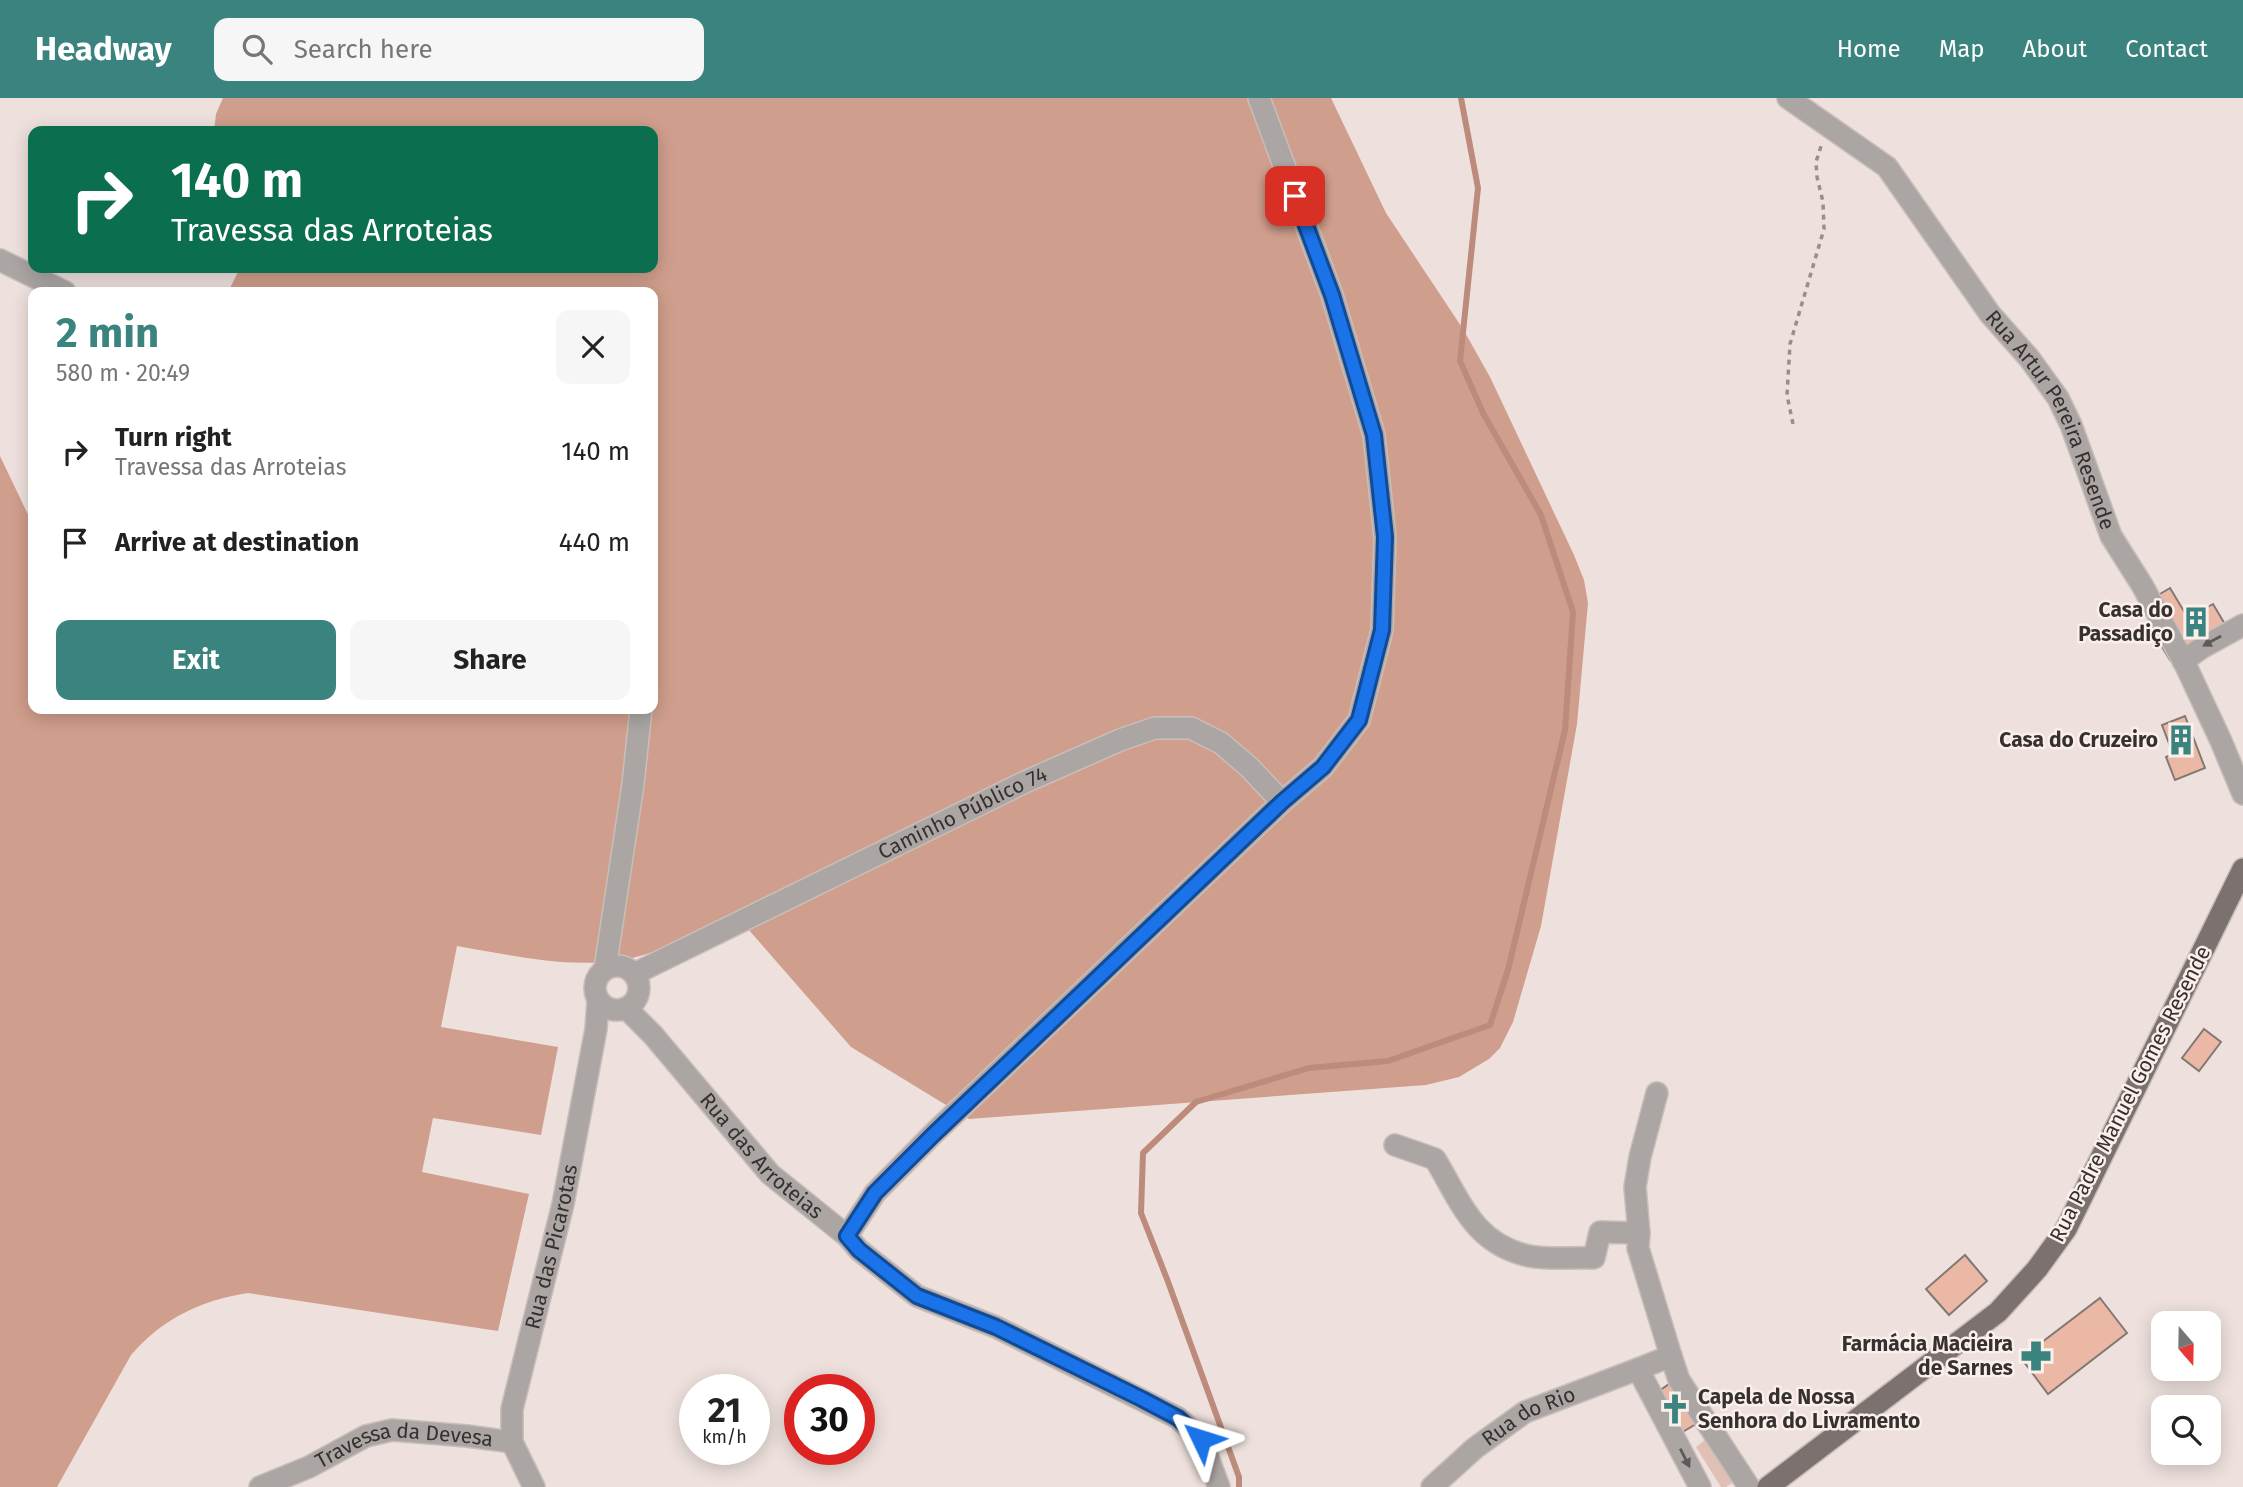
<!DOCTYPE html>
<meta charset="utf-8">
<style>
:root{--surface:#fff;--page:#f6f6f6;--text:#222;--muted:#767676;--accent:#3b837e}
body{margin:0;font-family:"Fira Sans",sans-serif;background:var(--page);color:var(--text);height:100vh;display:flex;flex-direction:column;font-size:26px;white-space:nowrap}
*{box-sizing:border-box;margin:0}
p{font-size:23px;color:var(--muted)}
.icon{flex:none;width:38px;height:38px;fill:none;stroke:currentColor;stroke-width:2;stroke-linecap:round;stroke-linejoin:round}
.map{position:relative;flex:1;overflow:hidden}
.side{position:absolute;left:28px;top:189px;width:630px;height:427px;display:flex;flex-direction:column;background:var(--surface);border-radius:14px;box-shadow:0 4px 18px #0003}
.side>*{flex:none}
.banner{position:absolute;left:28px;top:28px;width:630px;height:147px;border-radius:14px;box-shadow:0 4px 18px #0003;background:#0b6e4f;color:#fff;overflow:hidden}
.needle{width:46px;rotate:160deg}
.buttons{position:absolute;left:2151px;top:1213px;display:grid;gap:14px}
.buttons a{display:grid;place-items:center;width:70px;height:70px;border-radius:14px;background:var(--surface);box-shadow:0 4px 18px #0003;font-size:35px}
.speed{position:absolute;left:679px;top:1276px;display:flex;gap:14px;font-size:35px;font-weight:700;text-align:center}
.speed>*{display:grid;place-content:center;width:91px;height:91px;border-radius:50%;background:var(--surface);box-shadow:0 4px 18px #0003;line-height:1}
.speed small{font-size:18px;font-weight:400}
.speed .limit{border:10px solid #d22;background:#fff;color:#111}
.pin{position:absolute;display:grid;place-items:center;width:60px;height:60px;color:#fff;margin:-30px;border-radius:14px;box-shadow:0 4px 10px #0006}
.me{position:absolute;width:77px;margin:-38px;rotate:311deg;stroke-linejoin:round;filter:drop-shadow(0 0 5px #0008)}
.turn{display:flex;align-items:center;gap:24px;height:147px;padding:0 28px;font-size:32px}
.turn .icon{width:91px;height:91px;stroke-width:2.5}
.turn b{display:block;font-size:49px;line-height:60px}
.round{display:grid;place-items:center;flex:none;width:74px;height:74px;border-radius:14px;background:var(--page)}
.summary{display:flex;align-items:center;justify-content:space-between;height:119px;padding:0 28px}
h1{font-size:42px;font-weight:700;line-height:52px;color:var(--accent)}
.action{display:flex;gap:14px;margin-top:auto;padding:14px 28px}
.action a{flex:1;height:80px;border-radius:14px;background:var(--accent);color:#fff;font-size:28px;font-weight:700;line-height:80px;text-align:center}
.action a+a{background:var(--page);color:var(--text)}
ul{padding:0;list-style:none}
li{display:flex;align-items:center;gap:21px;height:91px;padding:0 28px}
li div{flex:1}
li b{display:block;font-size:26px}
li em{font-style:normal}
header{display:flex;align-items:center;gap:42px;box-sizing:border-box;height:98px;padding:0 35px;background:var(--accent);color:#fff}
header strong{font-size:33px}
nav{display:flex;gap:38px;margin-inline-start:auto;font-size:24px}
.search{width:490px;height:63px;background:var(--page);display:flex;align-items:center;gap:18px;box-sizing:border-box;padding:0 24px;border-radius:14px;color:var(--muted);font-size:26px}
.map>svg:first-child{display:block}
.green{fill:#e0bfb4}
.forest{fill:#d09e8c}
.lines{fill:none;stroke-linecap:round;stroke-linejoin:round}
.stream{stroke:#bd8b7b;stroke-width:6}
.building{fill:#ecb8a6;stroke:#827874;stroke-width:2}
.minor-casing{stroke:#c9beba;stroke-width:24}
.major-casing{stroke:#c9beba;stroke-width:24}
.path{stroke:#988f8c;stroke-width:3.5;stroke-dasharray:5 5;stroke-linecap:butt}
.minor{stroke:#aba6a4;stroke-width:21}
.major{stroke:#7b726f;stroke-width:21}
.oneway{fill:#5f5a59}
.route-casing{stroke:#114b97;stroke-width:18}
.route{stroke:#1a73e8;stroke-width:12}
.labels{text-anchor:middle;stroke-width:5;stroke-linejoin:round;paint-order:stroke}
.street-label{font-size:21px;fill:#363130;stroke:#fbefeb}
.poi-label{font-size:21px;font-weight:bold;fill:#363130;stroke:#fbefeb;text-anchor:end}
</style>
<header>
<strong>Headway</strong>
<div class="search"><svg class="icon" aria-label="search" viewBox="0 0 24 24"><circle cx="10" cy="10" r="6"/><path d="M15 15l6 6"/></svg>Search here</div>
<nav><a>Home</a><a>Map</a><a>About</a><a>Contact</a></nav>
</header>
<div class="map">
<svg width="2243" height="1389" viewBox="0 0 2243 1389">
<rect width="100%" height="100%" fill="#eee1dd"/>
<path class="green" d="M 1706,1341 L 1734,1384 L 1726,1389 L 1721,1389 L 1696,1349 Z"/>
<path class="forest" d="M 223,0 L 1331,0 L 1386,115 L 1463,231 L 1490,279 L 1574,457 L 1584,482 L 1588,505 L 1577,626 L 1541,828 L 1513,924 L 1500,950 L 1489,961 L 1459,979 L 1426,987 L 969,1021 L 851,949 L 734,815 C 704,829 672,849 640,858 C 579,874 517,858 457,848 L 441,929 L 558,949 L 541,1037 L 433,1020 L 422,1074 L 529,1096 L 498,1233 L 248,1195 C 201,1202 162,1221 131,1257 L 57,1389 L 0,1389 L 0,358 L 33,427 L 33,611 L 653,611 L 653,194 L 228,194 L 240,170 L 653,170 L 653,33 L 214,33 L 216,16 Z"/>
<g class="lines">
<path class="stream" d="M 1239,1389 L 1239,1379 L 1167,1181 L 1141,1115 L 1143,1055 L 1196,1004 L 1309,970 L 1388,963 L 1490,927 L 1508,872 L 1565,632 L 1573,514 L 1541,417 L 1483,315 L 1460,263 L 1478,90 L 1461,0"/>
</g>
<path class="building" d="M 2170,490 L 2188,520 L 2213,506 L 2226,528 L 2170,562 L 2155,537 L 2172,527 L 2155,499 Z
M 2185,618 L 2205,670 L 2175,682 L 2166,659 L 2173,656 L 2162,627 Z
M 2204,931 L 2221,944 L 2199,973 L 2182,960 Z
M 1965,1157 L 1987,1183 L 1949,1217 L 1926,1191 Z
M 2100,1200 L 2127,1235 L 2048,1296 L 2021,1260 Z
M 1669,1286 L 1696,1326 L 1681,1335 L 1655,1296 Z"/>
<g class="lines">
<g class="minor-casing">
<g id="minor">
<path id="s1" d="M 1788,0 L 1887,69 L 1990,216 L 2029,260 L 2058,300 L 2071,327 L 2111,438 L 2142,487 L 2185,566 L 2221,643 L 2243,696"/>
<path d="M 0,162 L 65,194"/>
<path d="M 2183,563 L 2203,549 L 2243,527"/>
<circle cx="617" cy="890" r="22"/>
<path d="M 605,871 L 633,686 L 641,611"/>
<path id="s2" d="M 634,876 L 1025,684 L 1120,642 L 1155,630 L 1191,630 L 1221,645 L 1249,669 L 1282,704"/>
<path id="s3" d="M 626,910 L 653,937 L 770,1076 L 847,1138 L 859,1152 L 917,1198 L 996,1229 L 1178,1320 L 1201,1341 L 1219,1389"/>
<path d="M 1395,1047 L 1435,1061 C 1461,1104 1474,1146 1529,1158 C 1549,1162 1573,1159 1594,1160 L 1600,1134 L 1639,1135 L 1638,1150 L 1671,1258"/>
<path d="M 1639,1135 L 1635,1089 L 1640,1059 L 1657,995"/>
<path d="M 847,1138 L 875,1095 L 933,1036 L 1282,704 L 1323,669 L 1359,622 L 1382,532 L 1385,439 L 1374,337 L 1332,197 L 1259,0"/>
<path id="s4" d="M 260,1389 L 309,1369 L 366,1338 L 392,1332 L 467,1338 L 512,1344"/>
<path id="s5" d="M 534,1389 L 512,1344 L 512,1311 L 563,1106 L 596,931 L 598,903"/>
<path id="s6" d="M 1432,1389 L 1475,1350 L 1525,1314 L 1638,1271"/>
<path d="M 1700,1389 L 1638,1271 L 1671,1258 L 1679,1282 L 1749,1389"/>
</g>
</g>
<g class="major-casing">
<path id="major" d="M 1768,1389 L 1998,1214 L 2037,1171 L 2066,1131 L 2243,771"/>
</g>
<path class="path" d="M 1793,326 L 1787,297 L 1790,246 L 1824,131 L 1823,104 L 1817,79 L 1816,64 L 1822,45"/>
<use href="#minor" class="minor"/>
<use href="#major" class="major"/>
</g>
<defs><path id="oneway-solid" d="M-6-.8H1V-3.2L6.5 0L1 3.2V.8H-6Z" transform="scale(1.75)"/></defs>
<g class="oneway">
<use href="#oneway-solid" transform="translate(2212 543) rotate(151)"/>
<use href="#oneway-solid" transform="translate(1685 1360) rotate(63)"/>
</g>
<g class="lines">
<g class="route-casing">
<path id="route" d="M 1201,1341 L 1178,1320 L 1142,1301 L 996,1229 L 917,1198 L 859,1152 L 847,1138 L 875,1095 L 933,1037 L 1282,704 L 1323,669 L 1359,622 L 1382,532 L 1385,439 L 1374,337 L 1332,197 L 1295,98"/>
</g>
<use href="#route" class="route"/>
</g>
<defs>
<g id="building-bare" transform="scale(2.415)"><path d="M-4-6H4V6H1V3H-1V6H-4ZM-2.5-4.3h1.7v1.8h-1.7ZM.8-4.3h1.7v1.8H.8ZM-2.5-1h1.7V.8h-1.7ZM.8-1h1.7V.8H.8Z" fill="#3b837e" stroke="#fbefeb" stroke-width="2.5" paint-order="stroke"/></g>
<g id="pharmacy-bare" transform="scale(2.415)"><path d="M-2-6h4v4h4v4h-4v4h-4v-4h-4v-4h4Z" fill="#3b837e" stroke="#fbefeb" stroke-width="2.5" paint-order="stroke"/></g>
<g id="church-bare" transform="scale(2.415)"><path d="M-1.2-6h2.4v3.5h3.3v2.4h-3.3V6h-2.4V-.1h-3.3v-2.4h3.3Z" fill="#3b837e" stroke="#fbefeb" stroke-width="2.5" paint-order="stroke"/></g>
</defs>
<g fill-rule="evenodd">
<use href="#building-bare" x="2196" y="524"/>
<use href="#building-bare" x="2181" y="642"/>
<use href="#pharmacy-bare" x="2036" y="1258"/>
<use href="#church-bare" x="1675" y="1311"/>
</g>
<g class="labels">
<g class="street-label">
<text dy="7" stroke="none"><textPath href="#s1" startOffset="424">Rua Artur Pereira Resende</textPath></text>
<text dy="7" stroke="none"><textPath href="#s2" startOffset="366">Caminho Público 74</textPath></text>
<text transform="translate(2130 996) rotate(-63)" y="7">Rua Padre Manuel Gomes Resende</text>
<text dy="7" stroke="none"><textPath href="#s3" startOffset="201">Rua das Arroteias</textPath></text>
<text dy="7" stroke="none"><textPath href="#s5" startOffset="250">Rua das Picarotas</textPath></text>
<text dy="7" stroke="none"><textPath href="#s6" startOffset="121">Rua do Rio</textPath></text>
<text dy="7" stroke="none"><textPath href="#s4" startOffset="154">Travessa da Devesa</textPath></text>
</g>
<g class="poi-label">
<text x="2173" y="519">Casa do<tspan x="2173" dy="24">Passadiço</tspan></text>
<text x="2158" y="649">Casa do Cruzeiro</text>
<text x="2013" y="1253">Farmácia Macieira<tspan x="2013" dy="24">de Sarnes</tspan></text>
<text x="1698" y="1306" text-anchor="start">Capela de Nossa<tspan x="1698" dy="24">Senhora do Livramento</tspan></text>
</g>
</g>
</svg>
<div class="buttons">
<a><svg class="needle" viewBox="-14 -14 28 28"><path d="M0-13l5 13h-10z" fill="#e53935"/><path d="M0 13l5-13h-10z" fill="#767676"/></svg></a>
<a><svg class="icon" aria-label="search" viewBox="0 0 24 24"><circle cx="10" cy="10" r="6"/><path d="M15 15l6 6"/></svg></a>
</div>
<div class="speed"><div>21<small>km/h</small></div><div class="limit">30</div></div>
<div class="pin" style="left:1295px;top:98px;background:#d93025"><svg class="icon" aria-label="arrive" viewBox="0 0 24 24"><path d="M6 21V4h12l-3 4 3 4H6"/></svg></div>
<svg class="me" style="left:1201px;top:1341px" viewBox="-20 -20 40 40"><path d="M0-17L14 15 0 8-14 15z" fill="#1a73e8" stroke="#fff" stroke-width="4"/></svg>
<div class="banner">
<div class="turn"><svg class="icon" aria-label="right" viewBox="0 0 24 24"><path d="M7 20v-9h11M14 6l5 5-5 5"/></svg><div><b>140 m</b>Travessa das Arroteias</div></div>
</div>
<section class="side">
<div class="summary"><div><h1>2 min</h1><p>580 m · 20:49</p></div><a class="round"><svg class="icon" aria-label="close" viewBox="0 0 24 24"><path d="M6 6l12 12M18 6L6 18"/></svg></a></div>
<ul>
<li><svg class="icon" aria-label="right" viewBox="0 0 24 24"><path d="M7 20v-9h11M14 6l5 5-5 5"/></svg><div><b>Turn right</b><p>Travessa das Arroteias</p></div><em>140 m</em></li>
<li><svg class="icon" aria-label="arrive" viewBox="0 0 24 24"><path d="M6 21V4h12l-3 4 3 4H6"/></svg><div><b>Arrive at destination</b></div><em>440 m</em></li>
</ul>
<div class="action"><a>Exit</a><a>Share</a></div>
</section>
</div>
